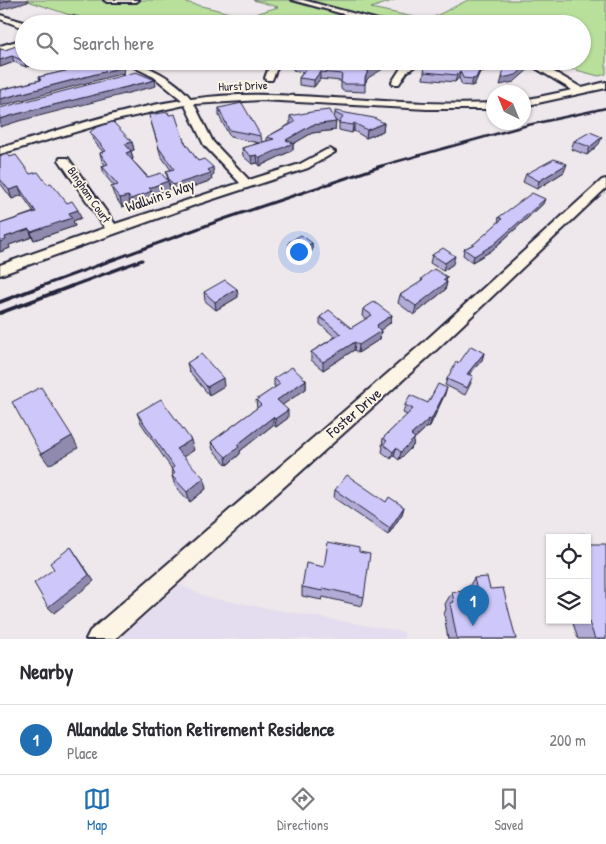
<!DOCTYPE html>
<style>
:root{--surface:#fff;--page:#f2f2f3;--text:#2b2b33;--muted:#7c7c81;--line:#e1e1e2;--accent:#1f6fb2}
body{margin:0;font-family:"Patrick Hand",sans-serif;background:var(--page);color:var(--text)}
.controls{position:absolute;right:15px;bottom:15px;display:grid;overflow:hidden;border-radius:0px;box-shadow:0 1px 4px #0004}
.controls button{width:45px;height:45px;display:grid;place-items:center;padding:0;border:0;border-bottom:1px solid var(--line);background:var(--surface);color:var(--text);font:25px sans-serif}
.compass{position:absolute;left:486px;top:85px;width:45px;height:45px;border-radius:50%;background:var(--surface);box-shadow:0 1px 4px #0004;rotate:317deg}
.you{position:absolute;left:298px;top:251px;width:18px;height:18px;margin:-12px;border:4px solid #fff;border-radius:50%;background:#1a73e8;box-shadow:0 0 0 8px #1a73e833}
.badge{display:grid;place-items:center;width:32px;height:32px;border-radius:50%;background:var(--accent);color:#fff;font-size:16px;font-weight:700}
.pin{position:absolute;translate:-50% -41px;filter:drop-shadow(0 1px 2px #0008)}
.pin::after{content:'';position:absolute;top:26px;width:18px;height:15px;background:inherit;clip-path:polygon(0 0,100% 0,50% 100%)}
.list{margin:0;padding:0;list-style:none}
h2{display:flex;justify-content:space-between;align-items:center;height:65px;margin:0;padding:0 20px;font-size:21px}
h2 small{font-size:16px;font-weight:400;color:var(--muted)}
.list li{display:grid;grid-template-columns:32px 1fr auto;gap:15px;align-items:center;box-sizing:border-box;height:70px;padding:0 20px;border-top:1px solid var(--line)}
.list b{display:block;font-size:19px;white-space:nowrap}
.list p{margin:0;font-size:16px;white-space:nowrap;color:var(--muted)}
.list em{font-size:16px;font-style:normal;color:var(--muted)}
.icon{flex:none;width:28px;height:28px;fill:none;stroke:currentColor;stroke-width:2;stroke-linecap:round;stroke-linejoin:round}
.map{position:relative;flex:none;width:606px;height:639px;overflow:hidden}
.search{position:absolute;background:var(--surface);box-shadow:0 1px 4px #0004;left:15px;right:15px;top:15px;height:55px;display:flex;align-items:center;gap:12px;box-sizing:border-box;padding:0 18px;border-radius:28px;color:var(--muted);font-size:19px}
.sheet{height:135px;background:var(--surface)}
nav{display:flex;justify-content:space-around;align-items:center;box-sizing:border-box;height:70px;border-top:1px solid var(--line);background:var(--surface);font-size:14px;color:var(--muted)}
nav a{display:grid;justify-items:center;gap:2px}
nav .on{color:var(--accent)}
.map>svg:first-child{display:block}
</style>
<div class="map">
<svg width="606" height="639" viewBox="0 0 606 639">
<rect width="100%" height="100%" fill="#eee7eb"/>
<filter id="ink" filterUnits="userSpaceOnUse"><feTurbulence type="fractalNoise" baseFrequency=".02" numOctaves="2"/><feDisplacementMap in="SourceGraphic" scale="10" xChannelSelector="R" yChannelSelector="G"/><feConvolveMatrix kernelMatrix="1 2 1 2 8 2 1 2 1" color-interpolation-filters="sRGB"/></filter>
<g filter="url(#ink)">
<path fill="#e4ddef" d="M180 585 210 598 404 632V639H118Z"/>
<path fill="#b8e09b" stroke="#6d816b" d="M25 0H177L246 17 278 7 253 0H395L371 8 428 20 468 0H606V74L599 76 541 61H582V24H398L354 13 321 24H97Z"/>
<g fill="none" stroke-linecap="round" stroke-linejoin="round">
<defs>
<path id="minor" d="M104 0H139L136 2H107Z
M292 0H303L393 24H380Z
M0 15 27 23V24H24V27H21L0 19Z
M24 39V44L0 51V46Z
M122 61C144 61 178 81 191 99 244 91 299 96 352 99 399 102 446 105 494 103V109H427L261 100 194 104 213 142 249 180 300 164 326 150 330 149 335 152 308 168 192 206 0 275V265L105 228 59 160 60 158H68L115 224 240 183 204 145 185 105 116 120 0 154V148C60 130 120 109 182 100L154 77Z
M275 61H285L277 68 272 80H266L265 78 269 67Z
M412 61H422L407 72 399 84H393L392 82 401 68Z
M442 61H458L477 65 500 61H519L477 71Z
M524 61H535L582 88 606 82V88L524 106V100L572 90Z
M606 179V188L436 350 115 639H86L90 631 424 342 602 180Z"/>
</defs>
<use href="#minor" stroke="#22223b" stroke-width="4"/>
<use href="#minor" fill="#fcf5e5" fill-rule="evenodd"/>
<path stroke="#22223b" stroke-width="2.5" d="M377 167 528 125 606 108"/>
<path stroke="#22223b" stroke-width="3" d="M39 287 224 219 382 166
M69 287 142 260"/>
<path stroke="#22223b" stroke-width="4" d="M0 302 42 286
M0 313 72 286"/>
</g>
<path fill="#b1abd6" stroke="#22223b" d="M299 20 347 24H299Z
M0 49 24 61H41L26 67 14 62 0 67Z
M56 61H118L113 64 123 67 124 73 1 92 0 90 40 80 39 77 70 70 69 67Z
M231 61H253L242 65Z
M426 62 481 67 479 74 474 85 471 86 462 85 459 78 455 82 423 79Z
M293 63 368 78 365 83V92L343 91 341 89V81L320 79 314 87 299 85V78L303 72 293 70Z
M219 108 261 136 262 142 267 141V137L290 124V116L334 119 335 113 384 123 383 131 366 138 354 131 352 133 339 130V123L335 120V130L312 133 293 144V150L260 166 258 163 252 164 243 156 242 148 259 143 230 137 219 116Z
M149 115H169L184 141 198 161 214 175 211 177 212 180 175 193 170 188 169 183 170 189 153 195 154 199 133 207 130 204 122 207 114 195 111 187 114 186 104 174 102 166 105 165 102 161 100 153 103 152 93 140 90 132 132 142 134 150 131 151 133 159 132 160 148 177 168 181 166 171 171 170 161 156Z
M574 141 599 144 587 155 571 149Z
M0 156 10 157 30 174 47 184 67 203 81 218 73 221 75 226 34 240 32 237 9 245 10 248 0 252V224L34 212 22 195 12 199 0 183Z
M564 172 537 189 523 182 526 174Z
M543 204 491 251 472 262 463 255 464 249 474 244 498 223 499 217Z
M289 242 312 243V251L300 258 289 250Z
M432 255 453 264 443 271 430 263Z
M447 277 446 281 447 282 445 290 414 315 398 303 400 295 421 282 422 278Z
M237 289 238 297 216 310 205 301 204 292Z
M363 309 392 315 390 323 380 330 381 331 380 339 358 353 354 350 323 370 311 360V352L335 337 320 324V317L351 328 366 319 362 316Z
M484 353 482 360 469 375 471 383 465 395 445 385 447 379 459 363Z
M187 363 224 386 209 395 189 371Z
M274 378 306 380V389L282 405 288 418 276 427 273 425 240 451V454L227 465 213 450 211 442 257 408 256 400 276 387 274 386Z
M447 388 444 396 429 428 427 427 414 439 413 446 399 460 394 456 391 459 382 452 383 447 382 446 383 438 407 415 403 413 405 405 428 403Z
M137 413 194 450 184 457 206 489 190 502 175 486 172 476 173 475 171 468 141 423Z
M335 490 386 502 404 507 402 514 388 535 334 498Z
M587 541 588 544 606 639H578L572 620H587Z
M550 545V555L547 548Z
M359 552 364 597 362 606 323 597 322 600 302 596V587L324 567Z
M474 578 490 589 516 639H448L444 614 446 609 445 604 452 592 467 591V590Z"/>
<path fill="#908bae" stroke="#22223b" d="M11 0H28V2L0 10V3Z
M348 18 347 24H333Z
M89 20V24H79Z
M12 56 14 62 0 67V60Z
M24 61H41L26 67Z
M105 61H118V62L106 66Z
M241 61H253L242 65Z
M385 61H396L368 78 364 85 365 78 368 71Z
M532 61 530 68 514 82 500 85 502 78Z
M123 67 124 73 0 106V99Z
M481 67 479 74 474 85 471 86 473 79Z
M460 71 459 78 455 82 457 75Z
M320 72V79L314 87V80Z
M155 80 156 86 19 121 0 127V119L17 114Z
M336 122 335 130 312 133 293 144V150L260 166V158L286 140 312 125Z
M354 123V131L352 133 353 125Z
M384 123 383 131 366 138 367 130Z
M602 137 599 144 587 155 590 147Z
M132 142 134 150 127 152 125 144Z
M131 151 133 159 128 161 126 153Z
M257 155 258 163 252 164 251 156Z
M567 164 564 172 537 189 539 181Z
M213 167 214 175 211 177 212 180 175 193 173 185Z
M168 181 170 189 153 195 154 199 133 207 131 199 149 188Z
M19 187 22 195 12 199 9 190Z
M128 196 130 204 122 207 120 198Z
M545 199 543 204 491 251 472 262 474 256Z
M78 210 81 218 73 221 75 226 34 240 31 232 69 213Z
M29 229 32 237 9 245 10 248 0 252V242L5 237Z
M312 243V251L300 258V250Z
M455 256 453 264 443 271 445 263Z
M447 277 445 284 447 282 445 290 414 315 416 306 443 280Z
M237 289 238 297 216 310 215 302Z
M392 315 390 323 378 332 381 331 380 339 358 353 359 345 377 325Z
M355 342 354 350 323 370V362Z
M484 353 482 360 464 380 467 374Z
M223 378 224 386 209 395 207 387Z
M306 380V389L278 408 277 400Z
M447 388 444 396 429 428 431 420Z
M288 410V418L276 427 275 419Z
M273 417V425L240 451V454L227 465 226 457 237 445Z
M429 419 427 427 414 439 413 446 399 460 401 452 411 435Z
M72 436 78 448 49 465 41 454Z
M191 440 194 450 180 459 176 449Z
M396 448 394 456 391 459 393 452Z
M204 478 206 489 190 502 187 492Z
M404 507 402 514 388 535 390 528Z
M71 547 94 581 54 613 48 607Z"/>
<path fill="#cec7f9" stroke="#22223b" d="M0 0H11L0 3Z
M72 15 89 20 79 24H51L47 22Z
M347 15 348 18 333 24H310L299 20Z
M383 21 393 24H378Z
M24 43V61L12 56 0 60V49L5 50Z
M68 61H107L123 67 0 99V92H2L0 90 41 80 39 77 74 69 69 66 75 64Z
M297 61H385L368 71 365 78V84H344L341 82 342 74 320 72 314 80 299 78 308 66 293 63Z
M532 61 516 75 502 78 504 67Z
M426 62 481 67 476 78 473 79 463 78 460 71 457 75 424 72Z
M136 72 155 80 17 114 0 119V108Z
M242 103 261 136 229 130 219 108Z
M330 110 336 122 312 125 286 140 293 143 260 158 257 155 251 156 242 148 274 139 267 137 295 122 290 116 311 112Z
M335 111 374 118 384 123 367 130 354 123 353 125 339 123 343 117 335 113Z
M168 112 169 115 175 114 184 141 198 161 204 159 213 167 208 170 211 173 173 185 169 180 166 171 174 169 159 148 149 115Z
M113 122 132 142 125 144 131 151 126 153 146 176 148 177 161 173 168 181 149 188 152 191 131 199 128 196 120 198 111 187 118 185 102 166 108 164 100 153 106 151 90 132 95 128Z
M590 132 602 137 590 147 574 141Z
M8 154 10 157 16 155 30 174 38 172 47 184 51 183 67 203 72 201 78 210 69 213 72 218 31 232 29 229 5 237 6 240 0 242V224L36 212 19 187 9 190 0 179V156Z
M554 159 567 164 539 181 526 174Z
M532 193 545 199 493 245 474 256 464 249 474 244 502 219 499 217Z
M301 235 312 243 300 250 289 242Z
M443 248 455 256 445 263 432 255Z
M434 269 447 277 443 280 447 282 416 306 400 295 422 281 423 279 422 278Z
M225 280 237 289 215 302 204 292Z
M374 302 392 315 377 325 378 327H377L381 331 359 345 355 342 323 362 311 352 341 334 320 317 329 310 351 328 372 315 363 309Z
M471 346 484 353 467 374 473 376 467 388 447 379 456 362 459 363Z
M201 354 223 378 207 387 187 363Z
M292 367 306 380 277 400 288 410 275 419 273 417 237 445 239 447 226 457 211 442 261 405 256 400 280 384 274 378Z
M438 384 447 388 431 420 429 419 411 435 415 438 401 452 396 448 393 452 383 444 387 441 383 438 413 409 405 405 410 395 428 403Z
M41 387 72 436 41 454 12 402Z
M161 399 191 440 176 449 204 478 187 492 172 476 175 473 171 469 174 467 137 413Z
M347 475 386 502 389 497 404 507 390 528 335 490Z
M585 534 586 538H559L558 535Z
M587 541 588 544H606V639H595L587 616Z
M328 542 359 548V552L370 554 364 597 323 588V591L302 587 306 563 324 567Z
M71 547 89 575 48 607 34 583 54 569 50 563Z
M487 577 490 589 503 588 516 639H457L450 603 454 602 452 592 477 591 474 578Z"/>
</g>
<g text-anchor="middle" stroke-width="4" stroke-linejoin="round" paint-order="stroke">
<g font-size="12" fill="#22223b" stroke="#fcf5e5">
<text transform="translate(243 86) rotate(-2)" y="4">Hurst Drive</text>
<text transform="translate(89 195) rotate(55)" y="4">Bingham Court</text>
</g>
<g font-size="15" fill="#22223b" stroke="#fcf5e5">
<text transform="translate(160 196) rotate(-19)" y="5">Wallwin's Way</text>
<text transform="translate(354 413) rotate(-41)" y="5">Foster Drive</text>
</g>
</g>
</svg>
<div class="controls">
<button><svg class="icon" aria-label="locate" viewBox="0 0 24 24"><circle cx="12" cy="12" r="6"/><path d="M12 2v4M12 18v4M2 12h4M18 12h4"/></svg></button>
<button><svg class="icon" aria-label="layers" viewBox="0 0 24 24"><path d="M12 4l9 5-9 5-9-5zM3 14l9 5 9-5"/></svg></button>
</div>
<svg class="compass" viewBox="-18 -18 36 36"><path d="M0-13l5 13h-10z" fill="#e53935"/><path d="M0 13l5-13h-10z" fill="#7c7c81"/></svg>
<div class="you"></div>
<div class="pin badge" style="left:473px;top:626px">1</div>
<div class="search"><svg class="icon" aria-label="search" viewBox="0 0 24 24"><circle cx="10" cy="10" r="6"/><path d="M15 15l6 6"/></svg>Search here</div>
</div>
<section class="sheet">
<h2>Nearby<small></small></h2>
<ul class="list">
<li><span class="badge">1</span><div><b>Allandale Station Retirement Residence</b><p>Place</p></div><em>200 m</em></li>
</ul>
</section>
<nav>
<a class="on"><svg class="icon" aria-label="map" viewBox="0 0 24 24"><path d="M3 6l6-2 6 2 6-2v14l-6 2-6-2-6 2zM9 4v14M15 6v14"/></svg>Map</a>
<a><svg class="icon" aria-label="directions" viewBox="0 0 24 24"><path d="M12 3l9 9-9 9-9-9zM9 14v-3h6M13 9l2 2-2 2"/></svg>Directions</a>
<a><svg class="icon" aria-label="saved" viewBox="0 0 24 24"><path d="M7 4h10v16l-5-4-5 4z"/></svg>Saved</a>
</nav>
